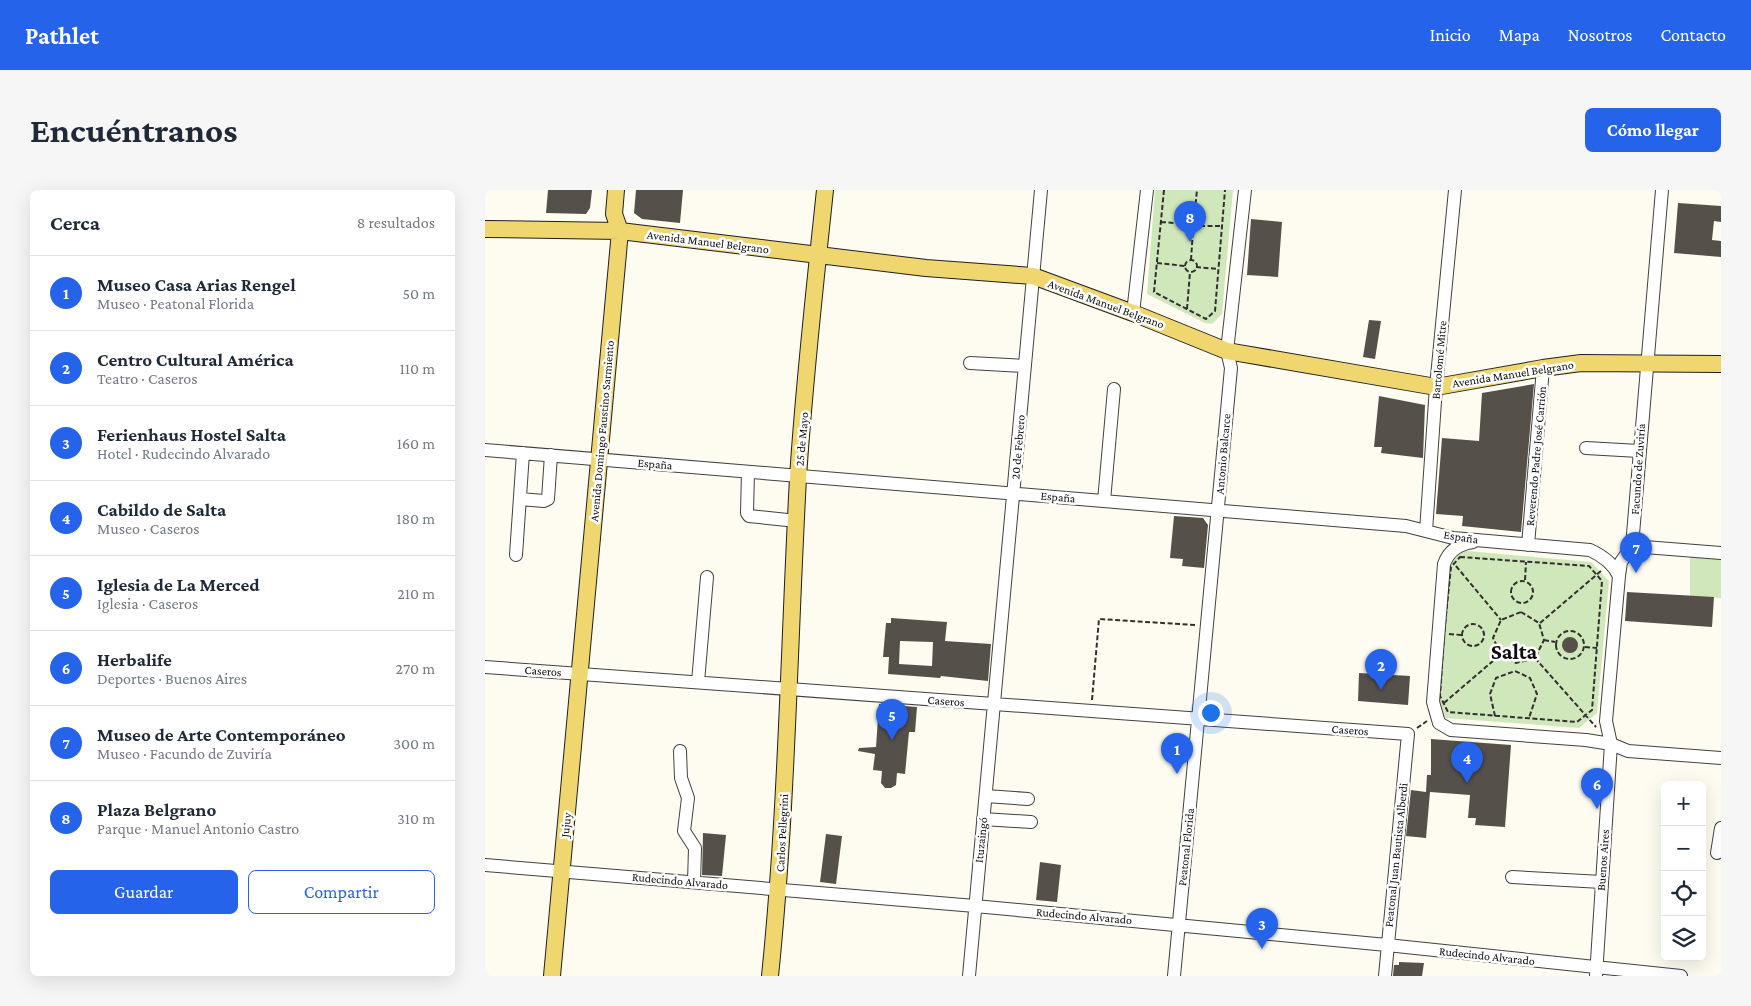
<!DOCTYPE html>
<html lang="es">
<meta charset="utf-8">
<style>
:root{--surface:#fff;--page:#f6f6f7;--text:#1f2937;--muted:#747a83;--line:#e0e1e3;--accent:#2563eb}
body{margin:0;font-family:"Crimson Pro",serif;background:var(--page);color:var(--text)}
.controls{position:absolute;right:15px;bottom:15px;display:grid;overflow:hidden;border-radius:8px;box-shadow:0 5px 20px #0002}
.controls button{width:45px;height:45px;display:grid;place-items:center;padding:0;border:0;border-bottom:1px solid var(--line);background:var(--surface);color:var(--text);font:25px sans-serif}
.you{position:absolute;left:725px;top:522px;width:18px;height:18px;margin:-12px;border:4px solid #fff;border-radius:50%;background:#1a73e8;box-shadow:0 0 0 8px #1a73e833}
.badge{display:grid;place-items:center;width:32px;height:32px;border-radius:50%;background:var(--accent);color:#fff;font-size:16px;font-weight:700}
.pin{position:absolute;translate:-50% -41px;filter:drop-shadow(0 1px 2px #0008)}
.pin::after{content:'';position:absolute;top:26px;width:18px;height:15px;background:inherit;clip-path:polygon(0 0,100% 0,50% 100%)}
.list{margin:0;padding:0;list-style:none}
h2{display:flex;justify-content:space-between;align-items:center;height:65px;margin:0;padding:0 20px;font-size:21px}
h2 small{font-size:16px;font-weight:400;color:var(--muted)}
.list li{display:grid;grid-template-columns:32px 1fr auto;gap:15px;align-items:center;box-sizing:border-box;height:75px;padding:0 20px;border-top:1px solid var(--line)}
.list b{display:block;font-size:19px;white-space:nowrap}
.list p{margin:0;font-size:16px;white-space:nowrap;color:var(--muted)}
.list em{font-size:16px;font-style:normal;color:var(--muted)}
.actions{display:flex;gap:10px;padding:15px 20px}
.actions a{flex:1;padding:11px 0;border:1px solid var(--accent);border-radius:8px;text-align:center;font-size:18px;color:var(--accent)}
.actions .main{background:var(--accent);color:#fff}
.icon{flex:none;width:28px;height:28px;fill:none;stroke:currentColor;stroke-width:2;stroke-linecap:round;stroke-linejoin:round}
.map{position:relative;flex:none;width:1236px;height:786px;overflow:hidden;border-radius:8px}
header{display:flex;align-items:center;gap:30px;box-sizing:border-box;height:70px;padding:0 25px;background:var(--accent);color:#fff}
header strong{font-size:24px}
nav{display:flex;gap:28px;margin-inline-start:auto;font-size:18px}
.intro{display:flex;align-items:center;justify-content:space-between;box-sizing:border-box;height:120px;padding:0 30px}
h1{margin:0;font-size:35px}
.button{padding:12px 22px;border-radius:8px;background:var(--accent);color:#fff;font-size:18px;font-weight:700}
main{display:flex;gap:30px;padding:0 30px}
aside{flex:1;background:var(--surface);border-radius:8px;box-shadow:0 5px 20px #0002}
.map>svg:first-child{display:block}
</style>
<header>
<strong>Pathlet</strong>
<nav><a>Inicio</a><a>Mapa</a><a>Nosotros</a><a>Contacto</a></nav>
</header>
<div class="intro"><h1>Encuéntranos</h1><a class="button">Cómo llegar</a></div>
<main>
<aside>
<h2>Cerca<small>8 resultados</small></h2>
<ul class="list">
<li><span class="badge">1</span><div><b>Museo Casa Arias Rengel</b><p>Museo · Peatonal Florida</p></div><em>50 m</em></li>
<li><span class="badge">2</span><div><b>Centro Cultural América</b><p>Teatro · Caseros</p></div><em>110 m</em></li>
<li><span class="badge">3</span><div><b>Ferienhaus Hostel Salta</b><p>Hotel · Rudecindo Alvarado</p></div><em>160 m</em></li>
<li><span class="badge">4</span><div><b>Cabildo de Salta</b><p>Museo · Caseros</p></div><em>180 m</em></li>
<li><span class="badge">5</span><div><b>Iglesia de La Merced</b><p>Iglesia · Caseros</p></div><em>210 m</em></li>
<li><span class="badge">6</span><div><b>Herbalife</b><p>Deportes · Buenos Aires</p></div><em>270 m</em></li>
<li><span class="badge">7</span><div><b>Museo de Arte Contemporáneo</b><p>Museo · Facundo de Zuviría</p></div><em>300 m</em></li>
<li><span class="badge">8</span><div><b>Plaza Belgrano</b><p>Parque · Manuel Antonio Castro</p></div><em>310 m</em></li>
</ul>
<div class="actions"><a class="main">Guardar</a><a>Compartir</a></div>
</aside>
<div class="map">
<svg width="1236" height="786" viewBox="0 0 1236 786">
<rect width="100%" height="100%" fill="#fefcf0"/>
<path fill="#d0e7bb" d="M670 0H748L737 124 727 134 720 133 662 104Z
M971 360 1106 372 1124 391 1112 523 1094 538 961 528 952 516 964 372Z
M1205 367 1236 369V408L1205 406Z"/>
<path fill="#56504b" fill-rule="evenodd" d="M63 0H107L105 18 101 24 61 23Z
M151 0H198L195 33 157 29 149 23Z
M1193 13 1236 16V32L1229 31 1227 50 1236 51V67L1189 63Z
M766 29 797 32 793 87 762 85Z
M884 130 896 131 890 169 878 167Z
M1049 194 1036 342 977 336 978 326 951 324 957 248 994 251 997 203Z
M894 206 940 215 938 268 896 263 897 257H889Z
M689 326 718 328 723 335 719 378 697 376 698 369 685 368Z
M1142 402 1229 407 1227 437 1140 431Z
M406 428 462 432 460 451 506 454 503 491 456 486 455 488 403 484 404 467H398L401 433H406ZM415 451 448 452 447 476 414 474Z
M1077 455a8 8 0 1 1 16 0a8 8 0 1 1-16 0Z
M874 483 925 486 923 515 873 511Z
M394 514 432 517 430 542H424L420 584 412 583 411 595 406 598H400L396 593 397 581 388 580 390 564 373 561 374 558 391 557Z
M946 549 1026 555 1020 637 990 635 991 628H983L985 605 945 602 941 648 921 646 926 600 941 602 942 585H946Z
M218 643 241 645 237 686 217 685Z
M341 644 357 646 351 694 335 692Z
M555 672 576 675 572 712 551 710Z
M914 772 939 773 937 786H908L909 775H914Z"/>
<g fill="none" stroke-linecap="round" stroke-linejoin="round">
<defs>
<path id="minor" d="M648 123 662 0
M485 173 540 176
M1101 258 1154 261
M0 260 921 336 968 348 1105 360C1118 366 1128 373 1134 386
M263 282 262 323 264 326 312 331
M35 309 59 311 63 309 66 265
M619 311 629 199
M941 341 951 197 970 0
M988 352C974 354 964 360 959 374L948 512 954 533 966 540 1101 550 1126 554 1143 561 1236 568
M1043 355 1058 178
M1147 356 1236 363
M31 365 38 263
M0 477 923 544 900 786
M213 492 222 387
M195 561 196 588 203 608 199 641 210 658 209 692
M501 606 543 609
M498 629 546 632
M1232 663 1236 638
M0 675 490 716 902 755 1196 786
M1027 687 1117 692
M484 786 556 0
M689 786 746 178 742 161 760 0
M1111 786 1126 554 1121 531 1134 386 1136 372 1147 356 1177 0"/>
<path id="major" d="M0 39 135 41 441 78 548 86 648 123 742 161 951 197 1058 178 1096 173 1236 174
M67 786 135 41 129 24 131 0
M285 786C302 620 304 454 313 288 319 192 330 96 340 0"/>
</defs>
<use href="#minor" stroke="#414141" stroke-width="14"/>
<use href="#major" stroke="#1f1f1f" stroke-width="18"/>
<path stroke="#303030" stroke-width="2" stroke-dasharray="5 2.5" stroke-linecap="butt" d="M679 0 669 102 721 129 730 121 740 0
M709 29 712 0
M703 35a6 6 0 1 1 12 0a6 6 0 1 1-12 0Z
M676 32 703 34
M715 36H737
M706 70 708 40
M700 76a6 6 0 1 1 12 0a6 6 0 1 1-12 0Z
M672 73 700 76
M711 77 733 79
M702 119 705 82
M975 367 1104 376 1117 391 1107 520 1092 532 963 522 955 506 959 444 966 377Z
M971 376 1016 430
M1040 390 1041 372
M1026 402a11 11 0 1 1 22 0a11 11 0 1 1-22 0Z
M1036 422 1054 433 1059 450 1050 468 1031 473 1016 464 1008 448 1016 430Z
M1055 433 1116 381
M977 445a11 11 0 1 1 22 0a11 11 0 1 1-22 0Z
M1071 455a14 14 0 1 1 28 0a14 14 0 1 1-28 0Z
M964 444 976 445
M1059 450 1070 452
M1100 457 1112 458
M1050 468 1111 537
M607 510 614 429 710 435
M959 513 1016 464
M1010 526 1005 504 1011 488 1030 481 1045 488 1052 504 1044 528
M932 538 942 531"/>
<use href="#minor" stroke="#fff" stroke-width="12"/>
<use href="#major" stroke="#f0d66e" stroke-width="16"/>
</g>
<g text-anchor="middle" stroke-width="5" stroke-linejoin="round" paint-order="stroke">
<g font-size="12" fill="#0e0e0e" stroke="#fff">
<text transform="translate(223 52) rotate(7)" y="4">Avenida Manuel Belgrano</text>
<text transform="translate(621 114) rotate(20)" y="4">Avenida Manuel Belgrano</text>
<text transform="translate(954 170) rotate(-85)" y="4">Bartolomé Mitre</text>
<text transform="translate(1028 184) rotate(-9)" y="4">Avenida Manuel Belgrano</text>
<text transform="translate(117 241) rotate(-85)" y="4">Avenida Domingo Faustino Sarmiento</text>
<text transform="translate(317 249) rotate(-85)" y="4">25 de Mayo</text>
<text transform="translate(533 257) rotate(-85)" y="4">20 de Febrero</text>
<text transform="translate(738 264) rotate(-85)" y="4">Antonio Balcarce</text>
<text transform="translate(1051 266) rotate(-85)" y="4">Reverendo Padre José Carrión</text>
<text transform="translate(170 274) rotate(5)" y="4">España</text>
<text transform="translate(1153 279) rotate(-86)" y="4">Facundo de Zuviría</text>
<text transform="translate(573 307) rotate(5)" y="4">España</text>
<text transform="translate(976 347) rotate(9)" y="4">España</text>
<text transform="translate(58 481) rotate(4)" y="4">Caseros</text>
<text transform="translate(461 511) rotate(4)" y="4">Caseros</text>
<text transform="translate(865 540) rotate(4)" y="4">Caseros</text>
<text transform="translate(81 635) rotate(-84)" y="4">Jujuy</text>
<text transform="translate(297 643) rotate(-87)" y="4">Carlos Pellegrini</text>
<text transform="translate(496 650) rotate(-84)" y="4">Ituzaingó</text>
<text transform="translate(701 657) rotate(-84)" y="4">Peatonal Florida</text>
<text transform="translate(911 665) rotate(-84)" y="4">Peatonal Juan Bautista Alberdi</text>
<text transform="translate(1118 670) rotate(-86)" y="4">Buenos Aires</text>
<text transform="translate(195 691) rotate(5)" y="4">Rudecindo Alvarado</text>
<text transform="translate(599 726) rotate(5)" y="4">Rudecindo Alvarado</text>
<text transform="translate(1002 766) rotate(6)" y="4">Rudecindo Alvarado</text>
</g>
<g font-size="22" font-weight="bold" fill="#0e0e0e" stroke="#fff">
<text x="1029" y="469">Salta</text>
</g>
</g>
</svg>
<div class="controls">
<button>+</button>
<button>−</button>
<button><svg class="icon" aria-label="locate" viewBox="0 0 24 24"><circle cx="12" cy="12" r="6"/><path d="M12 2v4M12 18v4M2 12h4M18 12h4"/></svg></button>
<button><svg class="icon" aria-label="layers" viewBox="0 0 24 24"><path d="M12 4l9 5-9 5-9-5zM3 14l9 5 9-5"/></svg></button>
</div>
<div class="you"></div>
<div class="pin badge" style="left:692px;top:584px">1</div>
<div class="pin badge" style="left:896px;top:500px">2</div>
<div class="pin badge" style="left:777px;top:759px">3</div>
<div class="pin badge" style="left:982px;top:593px">4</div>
<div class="pin badge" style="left:407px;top:550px">5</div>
<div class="pin badge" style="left:1112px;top:619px">6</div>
<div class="pin badge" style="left:1151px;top:383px">7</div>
<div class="pin badge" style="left:705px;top:52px">8</div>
</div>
</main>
